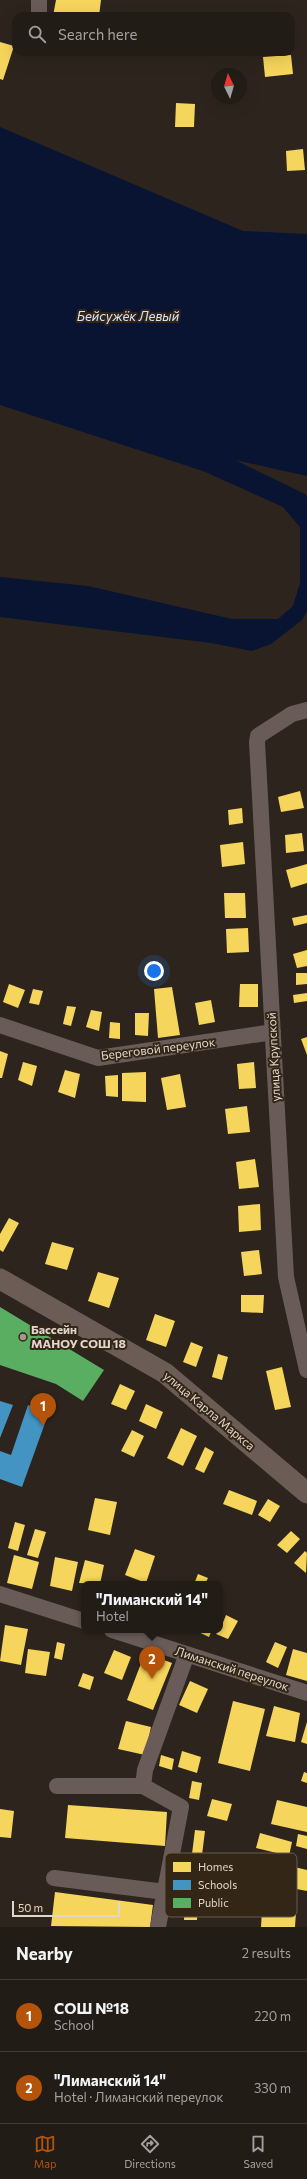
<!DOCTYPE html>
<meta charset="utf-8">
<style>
:root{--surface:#221c16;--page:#2e2923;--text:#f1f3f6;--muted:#a2a1a1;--line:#3f3a35;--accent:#b45309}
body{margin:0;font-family:Commissioner,sans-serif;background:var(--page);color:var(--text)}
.compass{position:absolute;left:211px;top:68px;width:36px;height:36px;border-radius:50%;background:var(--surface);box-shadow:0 4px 16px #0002;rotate:355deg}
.scale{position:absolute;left:12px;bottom:10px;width:108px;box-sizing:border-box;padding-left:4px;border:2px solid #e0d6cc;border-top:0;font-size:11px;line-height:14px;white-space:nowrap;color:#e0d6cc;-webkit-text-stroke:3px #342616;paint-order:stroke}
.you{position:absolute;left:154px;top:971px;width:14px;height:14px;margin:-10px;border:3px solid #fff;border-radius:50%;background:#1a73e8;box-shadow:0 0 0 6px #1a73e833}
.badge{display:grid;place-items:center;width:26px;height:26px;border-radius:50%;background:var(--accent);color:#fff;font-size:13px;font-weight:700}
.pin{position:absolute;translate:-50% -33px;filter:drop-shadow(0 1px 2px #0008)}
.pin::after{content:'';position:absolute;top:21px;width:14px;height:12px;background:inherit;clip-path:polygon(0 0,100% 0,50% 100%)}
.popup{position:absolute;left:81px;top:1581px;width:142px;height:52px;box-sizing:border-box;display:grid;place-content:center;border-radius:8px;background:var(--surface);filter:drop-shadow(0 1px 3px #0005);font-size:13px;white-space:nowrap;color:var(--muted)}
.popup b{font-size:15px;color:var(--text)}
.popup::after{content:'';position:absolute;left:50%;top:100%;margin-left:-8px;border:8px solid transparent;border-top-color:var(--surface)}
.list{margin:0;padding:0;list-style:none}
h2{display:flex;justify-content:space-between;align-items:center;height:52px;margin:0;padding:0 16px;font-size:17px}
h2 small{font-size:13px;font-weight:400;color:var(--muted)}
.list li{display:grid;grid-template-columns:26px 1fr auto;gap:12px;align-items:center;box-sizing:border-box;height:72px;padding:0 16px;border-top:1px solid var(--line)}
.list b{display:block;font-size:15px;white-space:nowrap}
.list p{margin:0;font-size:13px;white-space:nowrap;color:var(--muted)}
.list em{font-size:13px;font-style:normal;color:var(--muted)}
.icon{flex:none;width:22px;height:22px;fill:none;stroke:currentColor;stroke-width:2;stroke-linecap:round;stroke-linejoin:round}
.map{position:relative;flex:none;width:307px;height:1927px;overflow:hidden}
.search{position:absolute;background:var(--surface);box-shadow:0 4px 16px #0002;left:12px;right:12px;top:12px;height:44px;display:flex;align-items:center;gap:10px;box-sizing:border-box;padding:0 14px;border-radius:12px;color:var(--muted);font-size:15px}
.sheet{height:196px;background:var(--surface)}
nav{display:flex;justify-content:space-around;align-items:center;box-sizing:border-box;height:56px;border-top:1px solid var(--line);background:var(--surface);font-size:11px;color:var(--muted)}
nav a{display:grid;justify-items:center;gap:2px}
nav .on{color:var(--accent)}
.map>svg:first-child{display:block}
</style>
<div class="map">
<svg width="307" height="1927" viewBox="0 0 307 1927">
<rect width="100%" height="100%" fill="#2d251d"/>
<path fill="#081431" d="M0 127 243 231 307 234V476L235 460 305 494 307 497V611L302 620 271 644 252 651 211 643 0 617V577L88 586 232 619H278L293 606 300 583V527L283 507 203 471 0 405Z"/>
<path fill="#f6d55c" d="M56 0H101L99 16H53Z
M291 18H292L293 38H291Z
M0 42 14 46 3 80 0 79Z
M291 55 293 74 265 77 263 57Z
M176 103 195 104 194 127H175Z
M303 149 305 170 287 171 286 151Z
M300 791 304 808 281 812 278 797Z
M242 808 243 823 229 825 228 810Z
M302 833 304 851 286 853 285 835Z
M243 842 245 864 222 867 220 845Z
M307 864V883L291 888 286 870Z
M224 893H245L246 918H225Z
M307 915V923L294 926 292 918Z
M248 928 249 952 227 953 226 929Z
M307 950V966L297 968 293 954Z
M296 973H307V984L296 985Z
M9 984 25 990 18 1008 3 1002Z
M240 984H258V1007H239Z
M172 987 180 1035 158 1038 154 989Z
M33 989 43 991 39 1005 29 1003Z
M307 993V1001L294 1003 293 995Z
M211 1000 215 1022 199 1025 195 1003Z
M67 1006 76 1007 71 1026 63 1024Z
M91 1010 102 1012 99 1031 86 1027Z
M135 1013H149L148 1036 135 1035Z
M110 1022 120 1023V1039L109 1038Z
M307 1037V1055L301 1039Z
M0 1051 8 1054 2 1078H0Z
M23 1062 37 1066 32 1086 18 1080Z
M254 1062 256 1088 239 1089 237 1064Z
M65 1070 80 1074 75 1098 58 1092Z
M146 1072V1102L122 1101V1073Z
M180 1074 186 1107 167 1110 161 1078Z
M118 1075V1097L106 1096 105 1076Z
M247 1106 250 1132 228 1134 225 1109Z
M255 1159 259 1187 239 1189 236 1162Z
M260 1204 261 1230 239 1232 238 1206Z
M9 1218 19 1223 3 1252 0 1250V1234Z
M52 1242 74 1248 67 1270 45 1264Z
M259 1250 262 1274 244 1276 241 1252Z
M98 1272 119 1278 109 1308 88 1301Z
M241 1295H264L263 1313 241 1312Z
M155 1314 175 1321 166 1347 146 1340Z
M191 1342 203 1347 196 1367 183 1362Z
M218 1354 228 1357 222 1380 212 1377Z
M282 1367 291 1407 275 1410 266 1371Z
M120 1384 135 1391 126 1410 111 1404Z
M146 1404 163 1412 156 1429 139 1421Z
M181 1428 197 1436 183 1466 167 1458Z
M132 1430 144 1436 134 1457 121 1451Z
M205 1447 214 1452 204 1473 195 1469Z
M229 1490 257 1501 252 1515 223 1504Z
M95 1498 117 1502 110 1535 88 1530Z
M268 1499 280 1506 270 1522 258 1515Z
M15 1522 25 1525 18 1551 8 1548Z
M35 1529 46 1532 38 1558 27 1555Z
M291 1531 300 1539 287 1553 277 1545Z
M135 1549 155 1556 146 1583 125 1575Z
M305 1551 307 1553 306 1573 294 1563Z
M14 1555 39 1562 32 1589 7 1583Z
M55 1557 78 1562 72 1591 50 1586Z
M85 1560 104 1565 100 1584 79 1583Z
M198 1574 208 1578 205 1584H194Z
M226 1615 238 1621 228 1639 216 1634 220 1630Z
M5 1625 28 1629 21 1665 0 1661Z
M194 1630H212L209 1637Z
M57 1642 65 1644 62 1660 54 1658Z
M275 1642 287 1647 278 1668 266 1662Z
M28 1649 50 1652 46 1676 25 1673Z
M293 1649 307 1653V1681L286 1675Z
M114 1650 131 1657 122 1680 104 1673Z
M145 1653 172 1663 153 1710 127 1700Z
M83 1673 94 1677 90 1690 78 1686Z
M190 1681 208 1689 197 1713 179 1705Z
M233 1701 265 1709 250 1771 218 1763Z
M274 1706 300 1713 295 1742 266 1736Z
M126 1721 151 1727 145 1755 118 1749Z
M307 1722V1744L301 1742Z
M182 1751 201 1757 197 1773 178 1767Z
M161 1755 174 1759 172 1770 159 1766Z
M304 1772 307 1773V1783L301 1781Z
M192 1781 202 1783 199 1800 189 1798Z
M212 1799 232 1804 227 1821 207 1816Z
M277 1800 307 1807V1832L271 1824Z
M68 1805 167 1812 165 1846 65 1838Z
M0 1809 14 1811 11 1838 0 1837Z
M195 1830 205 1831 201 1863 191 1862Z
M260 1833 292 1842 289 1856 256 1848Z
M298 1834 307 1836V1849L296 1846Z
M290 1866 307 1870V1891L286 1887Z
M186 1887 198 1888 197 1920H184Z
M55 1892 153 1905 150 1927 51 1926Z
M262 1910 296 1912 295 1927H261Z"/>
<path fill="#4393c3" d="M0 1401 13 1405 0 1438Z
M28 1405 49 1412 22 1487 0 1479V1451L11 1455Z"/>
<path fill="#5aae61" d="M0 1307 104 1370 83 1401 56 1384 0 1365Z"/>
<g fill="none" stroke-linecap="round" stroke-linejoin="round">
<path stroke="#695c58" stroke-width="16" d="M39 0V12
M307 710 292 714 258 736 257 742 286 1277 307 1370
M0 1025 98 1058 273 1032
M0 1594 84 1621
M112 1630 307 1693
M57 1786H143L181 1807 158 1927
M143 1786 145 1770 187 1654
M54 1878 165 1892"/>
<path stroke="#6b5c55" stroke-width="21" d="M0 1279 165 1373 307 1493"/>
</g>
<circle fill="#a1988f" stroke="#342616" stroke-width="1.5" cx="23" cy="1337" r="4"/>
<g text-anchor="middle" stroke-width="4" stroke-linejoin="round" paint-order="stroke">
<g font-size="12" fill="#e0d6cc" stroke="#342616">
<text transform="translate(158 1049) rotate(-7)" y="4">Береговой переулок</text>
<text transform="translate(274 1057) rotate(-93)" y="4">улица Крупской</text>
<text transform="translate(209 1411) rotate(40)" y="4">улица Карла Маркса</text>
<text transform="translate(232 1669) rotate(18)" y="4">Лиманский переулок</text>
</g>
<g font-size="12" font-weight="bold" fill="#e0d6cc" stroke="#342616" text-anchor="start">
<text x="31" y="1334">Бассейн<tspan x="31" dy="14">МАНОУ СОШ 18</tspan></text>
</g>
<g font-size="13" font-style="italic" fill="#d5e3fe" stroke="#342616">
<text x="128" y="321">Бейсужёк Левый</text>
</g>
</g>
<rect x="165" y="1853" width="132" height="64" rx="6" fill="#342616" stroke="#685b4d" stroke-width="1"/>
<rect x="173" y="1862" width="18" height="10" fill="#f6d55c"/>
<rect x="173" y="1880" width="18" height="10" fill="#4393c3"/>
<rect x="173" y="1898" width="18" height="10" fill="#5aae61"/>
<g font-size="11" fill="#e0d6cc">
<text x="198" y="1871">Homes</text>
<text x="198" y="1889">Schools</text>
<text x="198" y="1907">Public</text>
</g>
</svg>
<svg class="compass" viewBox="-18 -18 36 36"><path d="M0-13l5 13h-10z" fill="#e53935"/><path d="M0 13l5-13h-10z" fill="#a2a1a1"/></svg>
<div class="scale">50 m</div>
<div class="you"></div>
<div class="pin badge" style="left:43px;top:1426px">1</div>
<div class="pin badge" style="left:152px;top:1679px">2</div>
<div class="popup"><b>&quot;Лиманский 14&quot;</b>Hotel</div>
<div class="search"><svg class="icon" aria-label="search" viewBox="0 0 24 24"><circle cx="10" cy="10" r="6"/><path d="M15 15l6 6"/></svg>Search here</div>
</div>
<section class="sheet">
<h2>Nearby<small>2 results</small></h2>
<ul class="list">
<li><span class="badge">1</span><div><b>СОШ №18</b><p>School</p></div><em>220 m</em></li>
<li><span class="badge">2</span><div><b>&quot;Лиманский 14&quot;</b><p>Hotel · Лиманский переулок</p></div><em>330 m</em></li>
</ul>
</section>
<nav>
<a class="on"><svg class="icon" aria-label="map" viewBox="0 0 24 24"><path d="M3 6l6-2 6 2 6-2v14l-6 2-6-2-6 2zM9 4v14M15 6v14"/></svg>Map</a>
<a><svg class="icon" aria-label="directions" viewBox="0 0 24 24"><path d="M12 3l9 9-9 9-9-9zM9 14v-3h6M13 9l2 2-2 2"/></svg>Directions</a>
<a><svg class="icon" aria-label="saved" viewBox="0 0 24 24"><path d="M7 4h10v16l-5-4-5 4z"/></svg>Saved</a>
</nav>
